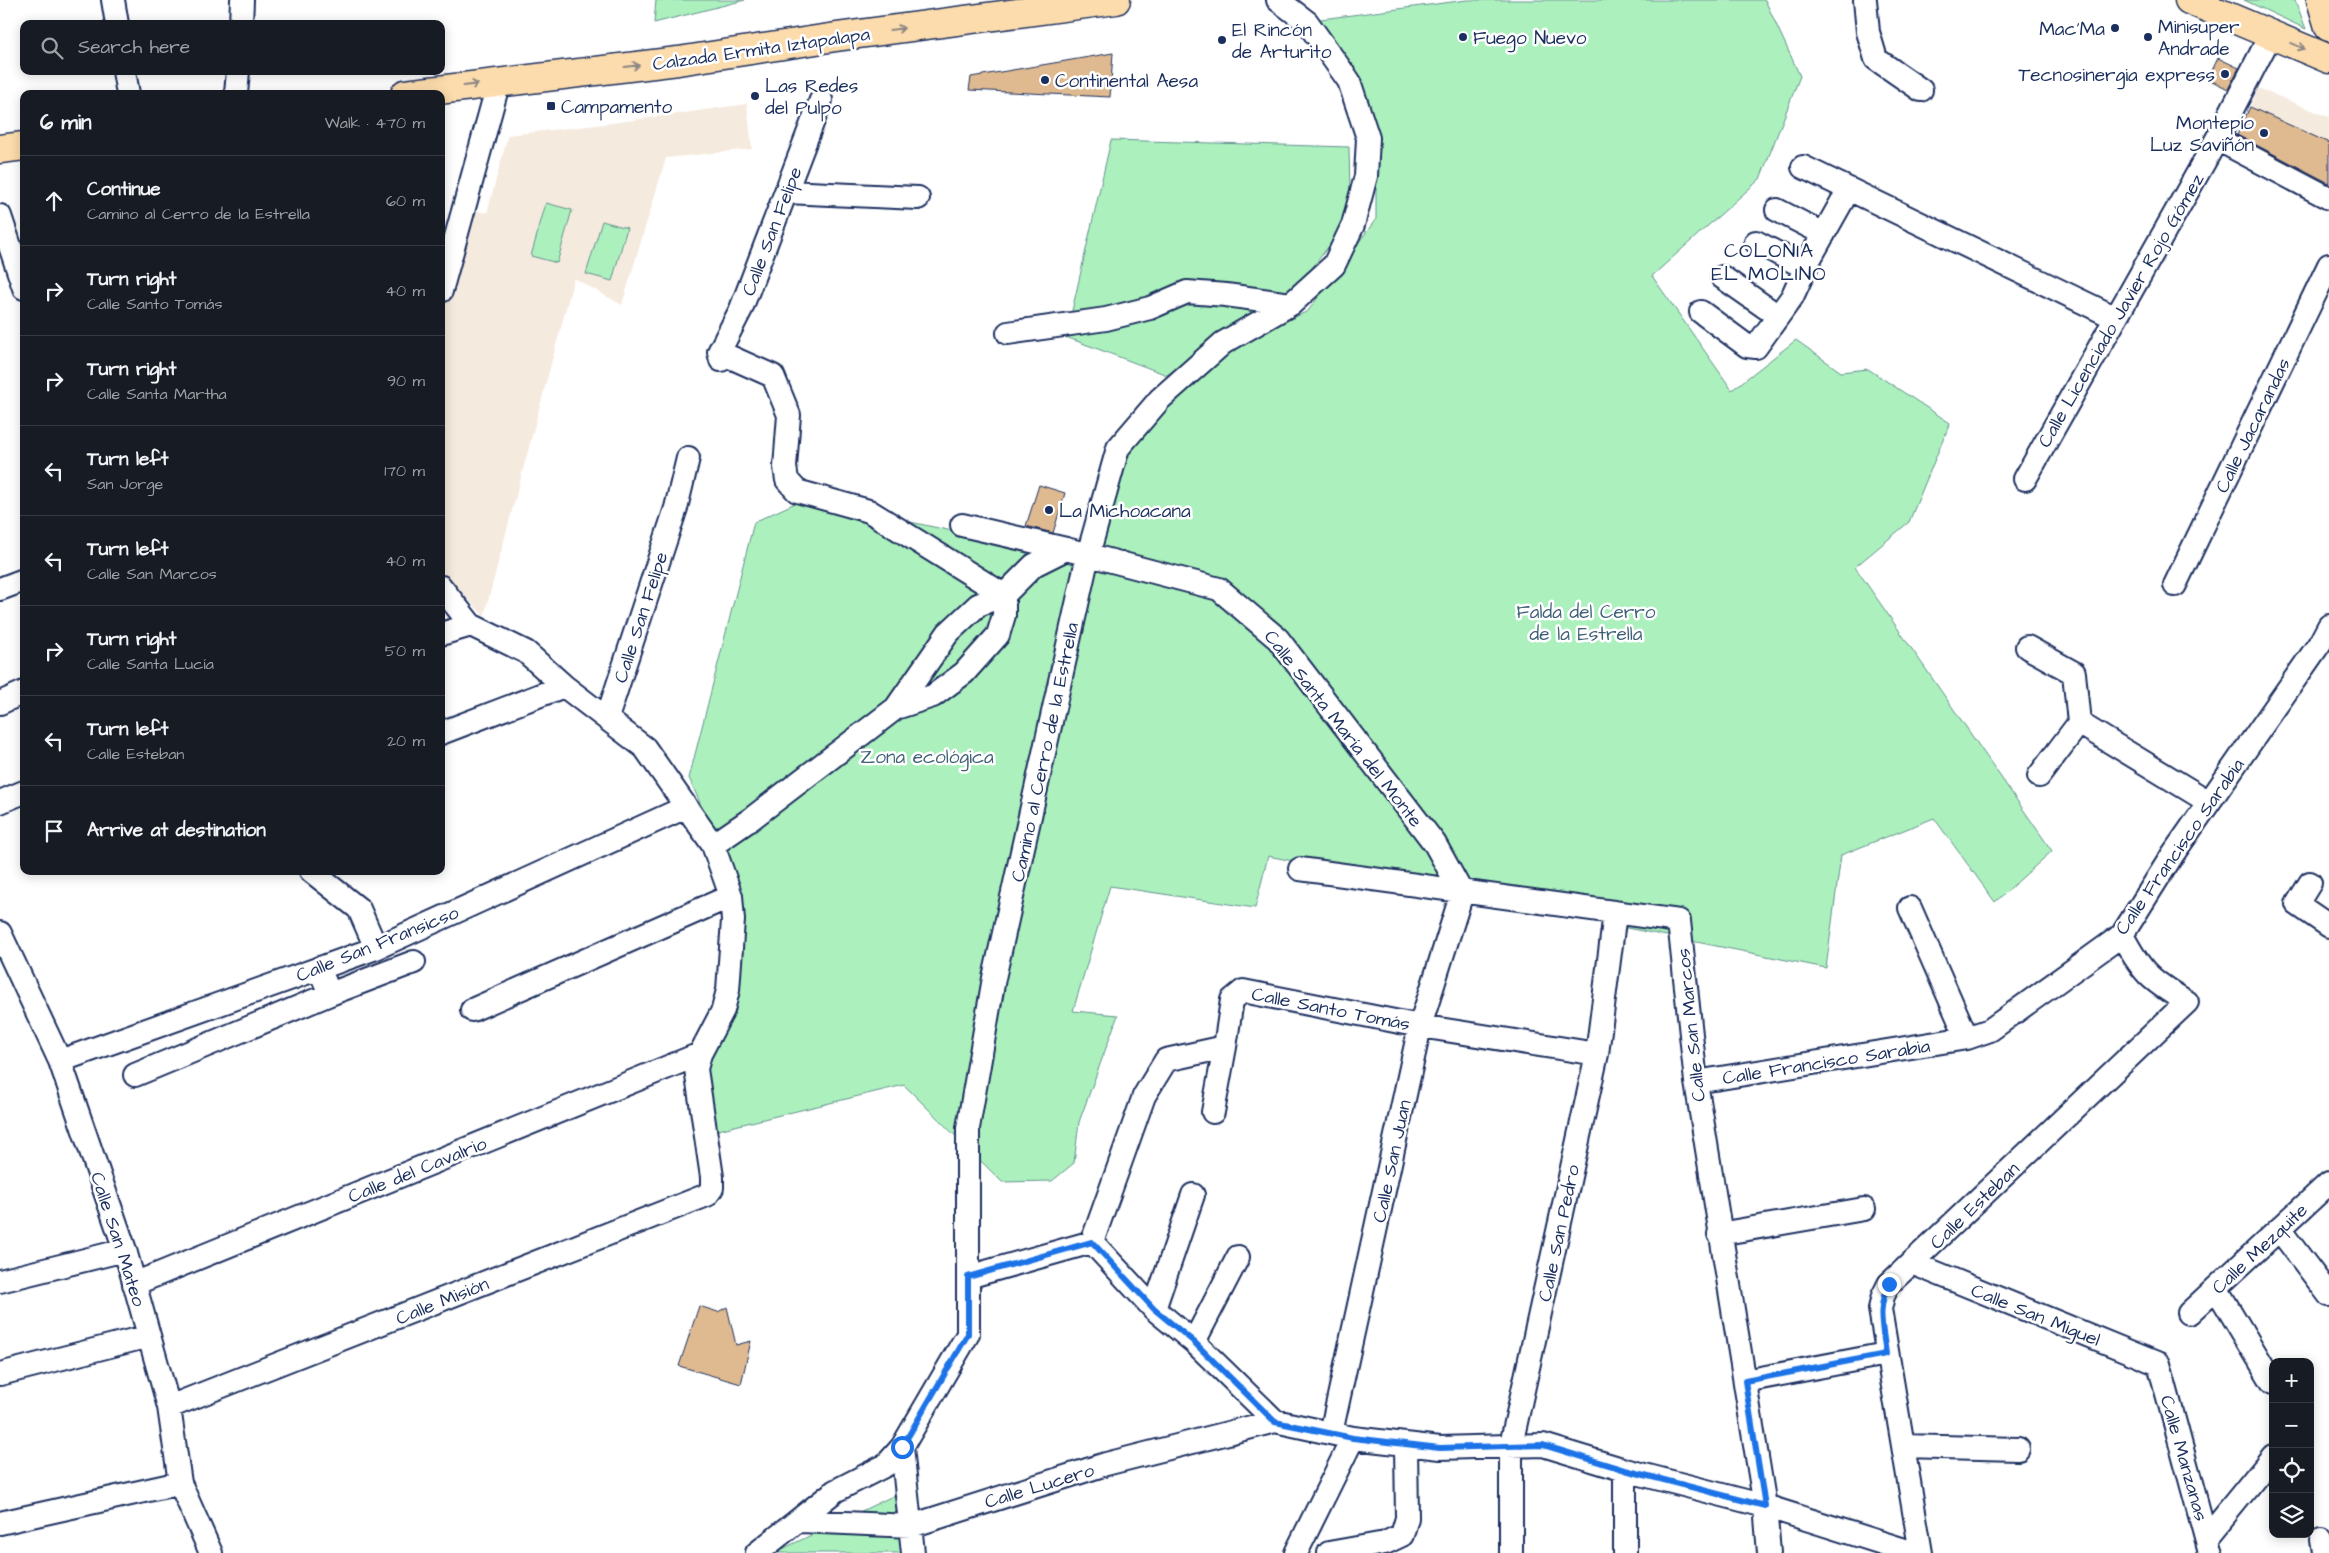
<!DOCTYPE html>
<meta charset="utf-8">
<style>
:root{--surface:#171b24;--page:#20242c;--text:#f1f3f6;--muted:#9ea1a6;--line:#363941}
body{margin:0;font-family:"Architects Daughter",sans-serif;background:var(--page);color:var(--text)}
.controls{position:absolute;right:15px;bottom:15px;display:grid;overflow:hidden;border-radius:10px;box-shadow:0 2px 12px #0003}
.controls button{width:45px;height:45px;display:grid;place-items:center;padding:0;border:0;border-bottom:1px solid var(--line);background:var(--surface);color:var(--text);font:25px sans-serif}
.stop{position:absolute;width:15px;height:15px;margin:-11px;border:4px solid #1a73e8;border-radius:50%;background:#fff}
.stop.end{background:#1a73e8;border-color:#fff;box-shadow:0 1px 5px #0008}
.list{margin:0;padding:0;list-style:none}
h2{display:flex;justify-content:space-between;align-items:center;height:65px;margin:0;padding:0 20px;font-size:21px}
h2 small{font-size:16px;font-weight:400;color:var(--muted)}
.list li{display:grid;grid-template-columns:32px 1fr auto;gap:15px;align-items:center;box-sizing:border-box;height:90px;padding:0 20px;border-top:1px solid var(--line)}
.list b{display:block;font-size:19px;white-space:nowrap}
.list p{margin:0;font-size:16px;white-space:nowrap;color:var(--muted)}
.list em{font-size:16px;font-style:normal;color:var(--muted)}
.icon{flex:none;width:28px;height:28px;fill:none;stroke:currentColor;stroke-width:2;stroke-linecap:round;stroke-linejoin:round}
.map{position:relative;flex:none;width:2329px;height:1553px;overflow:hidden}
.search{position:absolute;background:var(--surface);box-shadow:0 2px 12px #0003;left:20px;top:20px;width:425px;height:55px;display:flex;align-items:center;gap:12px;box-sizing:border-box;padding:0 18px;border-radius:10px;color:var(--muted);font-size:19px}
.panel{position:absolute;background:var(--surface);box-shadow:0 2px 12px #0003;left:20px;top:90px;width:425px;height:785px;border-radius:10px}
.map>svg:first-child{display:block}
</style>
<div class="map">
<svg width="2329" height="1553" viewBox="0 0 2329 1553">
<rect width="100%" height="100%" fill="#fff"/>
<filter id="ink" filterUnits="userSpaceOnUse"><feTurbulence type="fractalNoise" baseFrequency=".02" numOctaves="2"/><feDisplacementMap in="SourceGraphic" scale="10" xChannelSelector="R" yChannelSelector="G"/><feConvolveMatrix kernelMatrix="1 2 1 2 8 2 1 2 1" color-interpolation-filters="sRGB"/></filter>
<g filter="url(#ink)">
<path fill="#f5eade" d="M2258 88 2329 117V186L2280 161 2293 127 2250 107Z
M747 104 752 149 666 158 622 305 574 278 484 616 441 571V321L473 210 487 213 508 135 605 124Z"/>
<path fill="#acf1bd" stroke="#64908e" d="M656 0H745L654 23Z
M1467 0H1765L1800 76 1760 179 1652 276 1732 390 1796 340 1841 372 1868 369 1950 423 1909 522 1855 567 2052 851 1995 902 1934 818 1841 855 1826 968 1268 856 1255 908 1110 886 1073 1011 1118 1015 1079 1122 1074 1163 1052 1181 1002 1182 904 1085 710 1132 703 1072 743 899 689 778 754 522 804 499 1091 561 1116 459 1221 352 1308 311 1376 219V135L1306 21Z
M2244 0H2295L2306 29Z
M1111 140 1349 147 1350 191 1338 234 1299 285 1242 322 1167 375 1066 337Z
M546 203 572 210 557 263 531 256Z
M602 221 627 228 612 281 586 274Z
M899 1493 905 1553H774Z"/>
<path fill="#dfba90" stroke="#1b2f5e" d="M1113 53 1110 97 969 90 971 77Z
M2218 58 2239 68 2228 89 2208 79Z
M2250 107 2329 143V183L2237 135Z
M1039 485 1065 493 1053 533 1026 526Z
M699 1306 718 1312 727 1307 736 1345 751 1341 741 1384 679 1366Z"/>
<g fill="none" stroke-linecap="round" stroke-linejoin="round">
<defs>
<path id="minor" d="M113 0 117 24
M1865 0 1868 32 1876 59 1921 90
M241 24 242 0
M124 71 128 94
M236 94 238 71
M2217 139 2329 198
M1803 167 2116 318
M786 192 918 198
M1777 210 1824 234
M0 216 24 288
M1756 242 1806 268
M1722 277 1778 316
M441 291 499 81
M1701 312 1747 346 1756 347 1792 297 1809 260 1849 189
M1008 333 1106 319 1150 308 1187 292 1226 295 1291 304
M719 352 773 376 789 415 785 467 787 480 797 491 869 511 1004 595
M721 360 719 352 741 309 821 100
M2025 479 2217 139 2271 34
M962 525 1066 549 1219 589 1278 639 1435 844 1462 893 1420 1026 1331 1433
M2175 585 2329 265
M0 589 24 580
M441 634 471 625
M2027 647 2074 673 2079 723 2209 802
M0 703 24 692
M896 708 948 633 978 605 1004 595
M607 718 676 508 688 458
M441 733 564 686
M2039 776 2079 723
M0 802 24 792
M713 845 751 819 896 708 933 696 964 673 998 635 1004 615V595L1034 565 1066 549
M1300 869 1679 921 1696 1082 1765 1506 1769 1553
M311 871 359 909 376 948
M2310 883 2297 904 2329 926
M1910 908 1967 1038
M0 933 60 1061 125 1250 169 1407 180 1483 211 1553
M330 994 414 962
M472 1010 731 896
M60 1061 376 948 686 807
M135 1075 330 994 319 968
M1696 1082 1967 1038 1990 1030 2122 935 2173 854 2320 643 2329 626
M1213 1112 1225 1047
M2279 1229 2329 1295
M1719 1234 1864 1209
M1092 1242 1154 1309 1194 1342 1275 1421
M1912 1263 2159 1364 2210 1553
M968 1277 1092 1242 1144 1096 1166 1060 1225 1047 1232 1000 1243 991 1420 1026 1597 1054
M0 1281 125 1250
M134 1284 700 1054
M2216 1288 2273 1383
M1154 1309 1193 1195
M2189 1313 2329 1183
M1194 1342 1238 1257
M0 1374 149 1336
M1745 1381 1886 1354
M169 1407 707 1195 712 1188V1177L696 1069 700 1054 723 1010 728 990 733 920 731 896 713 845 645 748 564 686 526 652 471 625 441 587
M1903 1446 2018 1449
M902 1447 913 1553
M801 1521 911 1526 1106 1464 1275 1421 1353 1438 1440 1448 1543 1445 1625 1470 1765 1506 1914 1553
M0 1523 180 1483
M2207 1537 2273 1456
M2322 1541 2324 1553
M757 1553 835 1491 886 1465 902 1447 968 1334V1128L994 978 1088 555 1118 448 1160 399 1223 343 1291 304 1334 265 1353 225 1366 176 1368 138 1349 81 1307 22 1278 0
M1296 1553 1353 1438
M1329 1553 1385 1543 1402 1535 1407 1518 1406 1445
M1511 1553V1445L1597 1054 1615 913
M1625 1553V1470
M1921 1553 1880 1309 1883 1296 1889 1284 2187 1002C2150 980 2142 973 2122 935"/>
<path id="major" d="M2189 0 2329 59
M2321 0 2329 27
M405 94 678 61 836 37 1116 0
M0 149 24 146"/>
</defs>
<use href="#minor" stroke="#1b2f5e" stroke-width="26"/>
<use href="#major" stroke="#1b2f5e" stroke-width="31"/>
<use href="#minor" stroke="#fff" stroke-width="22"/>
<use href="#major" stroke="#fcdcac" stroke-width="28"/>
</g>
<defs><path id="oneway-shaft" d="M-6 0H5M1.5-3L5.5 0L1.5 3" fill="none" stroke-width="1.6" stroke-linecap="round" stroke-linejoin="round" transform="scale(1.25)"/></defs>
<g stroke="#8c8685">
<use href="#oneway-shaft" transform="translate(897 29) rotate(-7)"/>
<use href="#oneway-shaft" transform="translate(2298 46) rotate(24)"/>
<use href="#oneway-shaft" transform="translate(632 66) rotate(-7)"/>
<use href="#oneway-shaft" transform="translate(471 85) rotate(-7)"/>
</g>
</g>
<g fill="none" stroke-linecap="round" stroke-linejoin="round" filter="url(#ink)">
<path stroke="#1a73e8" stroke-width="6" d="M902 1447 968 1334V1277L1092 1242 1154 1309 1194 1342 1275 1422 1353 1438 1440 1448 1543 1445 1625 1470 1765 1506 1745 1381 1886 1354C1883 1328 1876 1309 1889 1284"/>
</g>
<g fill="#1b2f5e" stroke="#fff" stroke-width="2">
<circle cx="2115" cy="28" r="5"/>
<circle cx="1463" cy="37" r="5"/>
<circle cx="2148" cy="37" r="5"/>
<circle cx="1222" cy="40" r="5"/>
<circle cx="2225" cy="74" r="5"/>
<circle cx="1045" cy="80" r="5"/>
<circle cx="755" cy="96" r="5"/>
<rect x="546" y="101" width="10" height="10" rx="2.5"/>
<circle cx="2264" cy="133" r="5"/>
<circle cx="1049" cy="510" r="5"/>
</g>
<g text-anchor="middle" stroke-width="5" stroke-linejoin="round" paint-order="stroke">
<g font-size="19" fill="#1b2f5e" stroke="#fff" text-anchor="start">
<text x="2158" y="33">Minisuper<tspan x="2158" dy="22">Andrade</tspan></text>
<text x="2105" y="35" text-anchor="end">Mac'Ma</text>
<text x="1232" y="36">El Rincón<tspan x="1232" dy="22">de Arturito</tspan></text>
<text x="1473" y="44">Fuego Nuevo</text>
<text x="2215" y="81" text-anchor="end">Tecnosinergia express</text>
<text x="1055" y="87">Continental Aesa</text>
<text x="765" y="92">Las Redes<tspan x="765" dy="22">del Pulpo</tspan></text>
<text x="561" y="113">Campamento</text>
<text x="2254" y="129" text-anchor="end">Montepío<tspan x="2254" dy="22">Luz Saviñón</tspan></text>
<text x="1059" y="517">La Michoacana</text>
</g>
<g font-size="19" fill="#1b2f5e" stroke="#fff">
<text transform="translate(761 48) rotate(-8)" y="7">Calzada Ermita Iztapalapa</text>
<text transform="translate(771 231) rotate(-69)" y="7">Calle San Felipe</text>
<text transform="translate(2120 310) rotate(-60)" y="7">Calle Licenciado Javier Rojo Gómez</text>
<text transform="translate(2252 425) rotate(-64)" y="7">Calle Jacarandas</text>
<text transform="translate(640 617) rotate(-72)" y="7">Calle San Felipe</text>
<text transform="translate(1344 728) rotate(52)" y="7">Calle Santa María del Monte</text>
<text transform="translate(1044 752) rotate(-78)" y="7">Camino al Cerro de la Estrella</text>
<text transform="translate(2179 846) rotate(-55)" y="7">Calle Francisco Sarabia</text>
<text transform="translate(377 943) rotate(-22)" y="7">Calle San Fransicso</text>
<text transform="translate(1331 1008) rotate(11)" y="7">Calle Santo Tomás</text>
<text transform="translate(1690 1025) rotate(-96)" y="7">Calle San Marcos</text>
<text transform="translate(1826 1061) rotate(-9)" y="7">Calle Francisco Sarabia</text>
<text transform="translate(1391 1161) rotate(-78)" y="7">Calle San Juan</text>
<text transform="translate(417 1169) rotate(-22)" y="7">Calle del Cavalrio</text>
<text transform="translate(1974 1205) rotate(-44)" y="7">Calle Esteban</text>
<text transform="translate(1558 1233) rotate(-78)" y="7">Calle San Pedro</text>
<text transform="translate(119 1239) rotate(72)" y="7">Calle San Mateo</text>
<text transform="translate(2259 1248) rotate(-43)" y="7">Calle Mezquite</text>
<text transform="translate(442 1300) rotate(-22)" y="7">Calle Misión</text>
<text transform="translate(2036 1314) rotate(22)" y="7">Calle San Miguel</text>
<text transform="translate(2185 1458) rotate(74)" y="7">Calle Manzanas</text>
<text transform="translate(1039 1485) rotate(-17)" y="7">Calle Lucero</text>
</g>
<g font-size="19" fill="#3f6076" stroke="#fff">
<text x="1586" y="618">Falda del Cerro<tspan x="1586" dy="22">de la Estrella</tspan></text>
<text x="927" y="763">Zona ecológica</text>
</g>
<g font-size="20" letter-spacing="1" fill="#1b2f5e" stroke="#fff">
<text x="1769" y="257">COLONIA<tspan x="1769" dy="23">EL MOLINO</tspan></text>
</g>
</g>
</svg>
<div class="controls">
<button>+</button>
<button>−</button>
<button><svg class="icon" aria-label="locate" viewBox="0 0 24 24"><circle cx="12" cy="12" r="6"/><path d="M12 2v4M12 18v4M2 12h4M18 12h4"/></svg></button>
<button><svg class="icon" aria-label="layers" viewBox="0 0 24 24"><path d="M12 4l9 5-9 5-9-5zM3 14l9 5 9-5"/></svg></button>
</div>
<div class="stop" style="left:902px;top:1447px"></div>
<div class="stop end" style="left:1889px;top:1284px"></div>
<div class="search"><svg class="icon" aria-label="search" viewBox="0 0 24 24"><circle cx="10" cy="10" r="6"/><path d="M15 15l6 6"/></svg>Search here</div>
<section class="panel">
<h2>6 min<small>Walk · 470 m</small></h2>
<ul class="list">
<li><svg class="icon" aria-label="ahead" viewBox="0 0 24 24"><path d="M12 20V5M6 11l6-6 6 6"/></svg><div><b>Continue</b><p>Camino al Cerro de la Estrella</p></div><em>60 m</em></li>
<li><svg class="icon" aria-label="right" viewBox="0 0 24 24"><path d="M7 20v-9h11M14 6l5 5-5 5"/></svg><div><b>Turn right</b><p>Calle Santo Tomás</p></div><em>40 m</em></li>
<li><svg class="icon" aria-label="right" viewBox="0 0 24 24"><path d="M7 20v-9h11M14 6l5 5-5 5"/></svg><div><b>Turn right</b><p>Calle Santa Martha</p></div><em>90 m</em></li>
<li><svg class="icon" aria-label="left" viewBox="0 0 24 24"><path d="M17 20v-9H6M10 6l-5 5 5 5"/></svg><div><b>Turn left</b><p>San Jorge</p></div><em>170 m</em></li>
<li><svg class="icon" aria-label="left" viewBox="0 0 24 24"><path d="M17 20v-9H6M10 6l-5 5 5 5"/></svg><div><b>Turn left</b><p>Calle San Marcos</p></div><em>40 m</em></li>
<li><svg class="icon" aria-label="right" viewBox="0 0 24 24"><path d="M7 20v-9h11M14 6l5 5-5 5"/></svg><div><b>Turn right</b><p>Calle Santa Lucía</p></div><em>50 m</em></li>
<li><svg class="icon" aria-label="left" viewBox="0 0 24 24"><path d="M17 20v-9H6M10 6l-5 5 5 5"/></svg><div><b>Turn left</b><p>Calle Esteban</p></div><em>20 m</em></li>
<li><svg class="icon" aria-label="arrive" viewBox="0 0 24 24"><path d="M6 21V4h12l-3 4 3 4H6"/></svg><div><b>Arrive at destination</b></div></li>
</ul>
</section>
</div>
